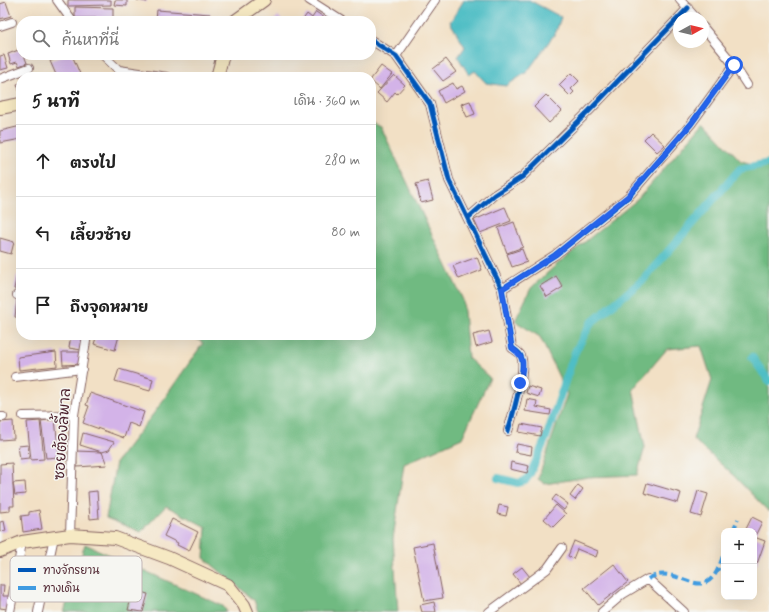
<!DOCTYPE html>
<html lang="th">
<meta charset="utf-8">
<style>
:root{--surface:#fff;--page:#f2f2f2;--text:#222;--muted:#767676;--line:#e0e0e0}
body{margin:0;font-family:Mynerve,"Playpen Sans Thai",sans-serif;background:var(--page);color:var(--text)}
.controls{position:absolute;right:12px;bottom:12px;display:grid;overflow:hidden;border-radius:8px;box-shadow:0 4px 16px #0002}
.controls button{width:36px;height:36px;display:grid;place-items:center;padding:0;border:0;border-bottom:1px solid var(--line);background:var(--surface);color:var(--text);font:20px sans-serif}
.compass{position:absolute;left:673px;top:12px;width:36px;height:36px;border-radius:50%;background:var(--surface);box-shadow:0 4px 16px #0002;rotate:82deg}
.stop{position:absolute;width:12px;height:12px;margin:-9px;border:3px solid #2563eb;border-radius:50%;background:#fff}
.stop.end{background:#2563eb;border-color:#fff;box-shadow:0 1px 4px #0008}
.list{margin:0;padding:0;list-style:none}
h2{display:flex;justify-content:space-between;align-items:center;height:52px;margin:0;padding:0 16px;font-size:17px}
h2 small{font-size:13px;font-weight:400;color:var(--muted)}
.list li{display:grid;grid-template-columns:26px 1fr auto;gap:12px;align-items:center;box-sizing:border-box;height:72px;padding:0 16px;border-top:1px solid var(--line)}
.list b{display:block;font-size:15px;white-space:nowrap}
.list em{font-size:13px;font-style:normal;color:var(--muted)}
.icon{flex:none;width:22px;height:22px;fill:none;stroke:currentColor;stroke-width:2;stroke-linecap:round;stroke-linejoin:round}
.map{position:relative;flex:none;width:769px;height:612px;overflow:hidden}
.search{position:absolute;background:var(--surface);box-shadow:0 4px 16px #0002;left:16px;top:16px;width:360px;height:44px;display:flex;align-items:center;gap:10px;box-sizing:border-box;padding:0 14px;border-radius:16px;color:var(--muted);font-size:15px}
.panel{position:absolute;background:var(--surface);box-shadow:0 4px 16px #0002;left:16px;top:72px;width:360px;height:268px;border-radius:16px}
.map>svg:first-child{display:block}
</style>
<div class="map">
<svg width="769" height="612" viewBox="0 0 769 612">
<rect width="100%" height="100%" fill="#f6f6f2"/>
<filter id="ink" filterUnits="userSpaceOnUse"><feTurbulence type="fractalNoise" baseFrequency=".025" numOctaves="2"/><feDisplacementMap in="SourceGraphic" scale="8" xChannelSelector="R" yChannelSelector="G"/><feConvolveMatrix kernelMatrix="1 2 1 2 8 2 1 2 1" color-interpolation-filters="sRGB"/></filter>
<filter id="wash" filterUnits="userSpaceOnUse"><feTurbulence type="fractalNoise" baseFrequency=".012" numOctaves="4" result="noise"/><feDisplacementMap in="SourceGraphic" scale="16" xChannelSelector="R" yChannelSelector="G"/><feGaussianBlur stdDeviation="0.9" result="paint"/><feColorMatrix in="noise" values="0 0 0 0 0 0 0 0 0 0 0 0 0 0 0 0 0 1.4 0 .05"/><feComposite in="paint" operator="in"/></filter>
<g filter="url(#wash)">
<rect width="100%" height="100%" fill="#f2e0c5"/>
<path fill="#6fba81" stroke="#5c6c56" d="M371 122 381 127 463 300 468 358 490 378 462 438 404 464 393 539 398 612H258L254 600 204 558 206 527 166 506 141 532 106 518 116 462 157 409 203 343 191 335H371Z
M704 122 741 161 769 168V512L734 476 693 439 712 380 701 346 667 349 633 389 645 447 637 475 588 477 545 484 538 479 567 394 540 337 515 321 531 288 555 266 638 199Z
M85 544 223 606 227 612H64Z"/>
<path fill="#4fbec5" stroke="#4c6e78" d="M464 0H529L561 17 556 32 527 72 506 86 486 83 475 71 469 75 458 57 465 47 450 22Z"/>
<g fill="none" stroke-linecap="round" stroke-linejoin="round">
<path stroke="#4fbec5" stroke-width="8" d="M752 357 769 381
M498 478 518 483 525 481 530 474 546 438 575 352 591 323 644 279 740 169 769 163"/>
</g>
<g id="blocks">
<path fill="#d3b3e8" d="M68 0H111V5L68 6Z
M115 0H127V6L114 5Z
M137 0H147V2Z
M6 2 11 16 0 19V4Z
M75 7 113 8V18H75Z
M157 10 210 14V21L156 20Z
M316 12 325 18 323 21H302L307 14 312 18Z
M278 16 283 21H274Z
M21 49V55H24L27 63 19 66 17 62 11 64 8 54Z
M4 55 8 68 0 70V56Z
M66 55H72L80 74 74 77H57L50 61Z
M446 59 456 72 443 81 433 69Z
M381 66 392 74 380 89 371 81V79Z
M571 73 579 81 571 89 574 92 570 96 559 85Z
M394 75 405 85 397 94 395 92 387 102 377 93Z
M21 83V96L17 84Z
M453 83 456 89 462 86 465 91 444 103 438 91Z
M546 95 562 111 549 123 534 107Z
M470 101 475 114 467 117 461 104Z
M21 126V139L0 143V131Z
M651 132 665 145 657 152 644 139Z
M428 181 433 200 421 203 416 184Z
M505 207 511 221 480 233 474 220Z
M514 222 523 247 507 253 498 228Z
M0 238 14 242 11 254 0 251Z
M522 249 527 262 512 267 507 254Z
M477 257 482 270 459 279 453 266Z
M17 275 21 276V290L14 289Z
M556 276 563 287 547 297 540 286Z
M17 300H21V318L15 317Z
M489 331 492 342 476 347 473 335Z
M71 335H84L81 350 69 348Z
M97 335H114L119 336 115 350 94 344Z
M56 352 57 366 19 370 18 357Z
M62 352H82V364L63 365Z
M119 369 153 379 150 391 115 381Z
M528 386 541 390 539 397 526 393Z
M90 393 144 412 139 427 129 423 124 438 83 423 89 406 86 405Z
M527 399 537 401 536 407 551 410 550 415 525 411Z
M55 419 59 457 46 458 41 421Z
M13 421 14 439 0 440V422Z
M40 421 44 459 31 460 27 422Z
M521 424 542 428 540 436 519 432Z
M83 433 114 442 109 450 102 452 80 445Z
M517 444 532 447 531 455 515 452Z
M28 445 29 458 20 459 18 446Z
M76 451 102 452 107 465 77 467Z
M511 462 529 466 527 473 510 469Z
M12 463 14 506H10V511L0 512V464Z
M25 482 26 494 15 495 13 483Z
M647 483 681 493 678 503 644 493Z
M578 485 583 489 575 500 570 496Z
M97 491 99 518 90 519 88 492Z
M698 491 708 494 701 517 691 514Z
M556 495 568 504 564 510 552 500Z
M499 505 508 507 506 516 497 514Z
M556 505 566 514 553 527 544 519Z
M39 510 42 529 23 532 21 516 29 515V512Z
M752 517 762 522 755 536 754 531H745Z
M172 519 198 532 189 551 177 545 178 543 164 536Z
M4 521 6 531 0 532V522Z
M754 537 765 541 757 564 754 563Z
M574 541 598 551 596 557 577 549 573 559 568 556Z
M433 543 443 598 424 601 413 547Z
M614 564 628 582 598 605 584 588Z
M522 567 530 577 521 584 513 574Z
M0 585H4L3 596H9L7 609 0 608Z
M133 590 148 594 143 612 128 610Z
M434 602 436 612H422L420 605Z"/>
</g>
</g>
<g filter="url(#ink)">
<use href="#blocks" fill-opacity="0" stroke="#856361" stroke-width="1"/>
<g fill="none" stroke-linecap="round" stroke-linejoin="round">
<defs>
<path id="street" d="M57 0 72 21
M309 0 342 21
M680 0 696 18
M0 26 12 22
M703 27 734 65 747 85
M371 40 396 56 430 104 449 180 502 289 512 348C515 350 520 353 521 356 527 369 512 417 508 431
M103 55 126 77
M396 56 435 0
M119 70 167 77
M0 79 29 68
M468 218 494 195 522 177 589 111 688 8
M502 289 555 255 628 197 691 124 734 65
M17 295 21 296
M15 377 82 369
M23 416 74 415
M0 417H3
M70 535 74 415 87 335
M10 612 22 542
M38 612 54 537
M489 612 547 569 562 548
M602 612 623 594 648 579 684 612"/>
<path id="secondary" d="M235 21 264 0
M217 77 223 55
M0 108 21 104
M0 551 22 542 70 535 115 538 169 558 228 585 244 605 247 612"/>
</defs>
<use href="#street" stroke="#856361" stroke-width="10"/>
<use href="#secondary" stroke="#856361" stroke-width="14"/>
<use href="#street" stroke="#fff" stroke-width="8"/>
<use href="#secondary" stroke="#f6e9c3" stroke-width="12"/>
<path stroke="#409be1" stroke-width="4" stroke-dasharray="8 4" stroke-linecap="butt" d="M733 531 738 519
M648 579C673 563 696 596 712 578 718 572 721 562 724 553"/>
<defs>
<path id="cycleway" d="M371 40 396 56 430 104 449 180 502 289 512 348C515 350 520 353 521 356 527 369 512 417 508 431
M468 218 494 195 522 177 589 111 688 8
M502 289 555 255 628 197 691 124 734 65"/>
</defs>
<use href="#cycleway" stroke="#f6f6f2" stroke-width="8"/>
<use href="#cycleway" stroke="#0057b8" stroke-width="5"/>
</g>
</g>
<g fill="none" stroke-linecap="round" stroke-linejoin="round" filter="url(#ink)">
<path stroke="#2563eb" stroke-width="5" d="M520 383C523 365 527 360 512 348L502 289 555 255 628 196 691 124 734 65"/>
</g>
<g text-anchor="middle" stroke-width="3" stroke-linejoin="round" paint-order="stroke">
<g font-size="15" fill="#4a1f2b" stroke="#f6f6f2">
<text transform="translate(62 434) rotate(-86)" y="5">ซอยต้องลี้พาล</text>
</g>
</g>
<rect x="10" y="556" width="132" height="46" rx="6" fill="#f6f6f2" stroke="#c2b6b6" stroke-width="1"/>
<rect x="18" y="568" width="18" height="4" fill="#0057b8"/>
<rect x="18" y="586" width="18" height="4" fill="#409be1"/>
<g font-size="11" fill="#4a1f2b">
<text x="43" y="574">ทางจักรยาน</text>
<text x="43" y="592">ทางเดิน</text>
</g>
</svg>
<div class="controls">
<button>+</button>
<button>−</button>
</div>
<svg class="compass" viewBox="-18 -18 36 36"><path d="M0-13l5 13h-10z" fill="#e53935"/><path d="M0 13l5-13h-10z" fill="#767676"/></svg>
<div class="stop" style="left:734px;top:65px"></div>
<div class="stop end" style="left:520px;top:383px"></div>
<div class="search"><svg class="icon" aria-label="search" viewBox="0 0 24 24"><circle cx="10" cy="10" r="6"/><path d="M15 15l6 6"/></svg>ค้นหาที่นี่</div>
<section class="panel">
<h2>5 นาที<small>เดิน · 360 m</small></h2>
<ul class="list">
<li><svg class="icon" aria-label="ahead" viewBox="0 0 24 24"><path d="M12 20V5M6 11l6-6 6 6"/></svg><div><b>ตรงไป</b></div><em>280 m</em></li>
<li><svg class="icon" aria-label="left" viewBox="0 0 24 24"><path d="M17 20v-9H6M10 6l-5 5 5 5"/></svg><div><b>เลี้ยวซ้าย</b></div><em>80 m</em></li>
<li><svg class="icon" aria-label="arrive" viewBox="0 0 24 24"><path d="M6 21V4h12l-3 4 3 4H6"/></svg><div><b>ถึงจุดหมาย</b></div></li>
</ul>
</section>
</div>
